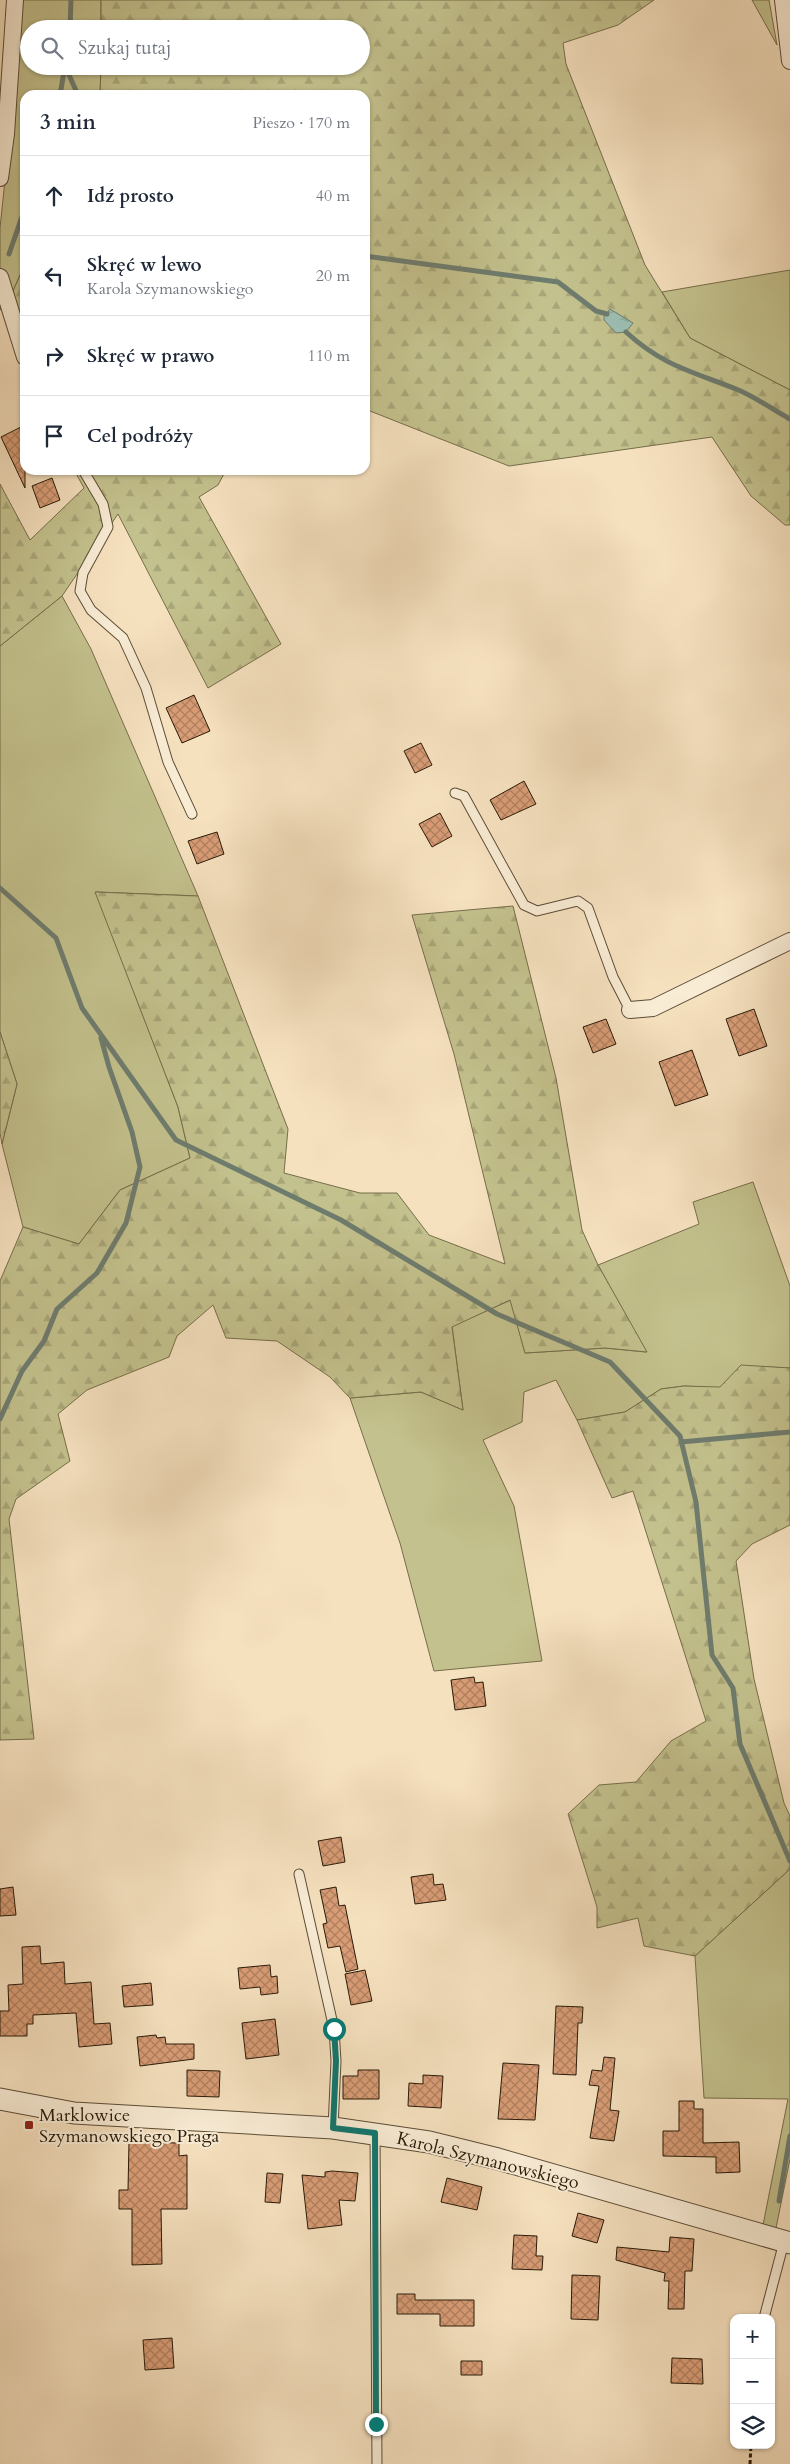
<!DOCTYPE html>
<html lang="pl">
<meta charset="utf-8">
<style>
:root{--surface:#fff;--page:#f6f6f7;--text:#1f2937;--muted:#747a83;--line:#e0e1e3}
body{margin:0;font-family:Cardo,serif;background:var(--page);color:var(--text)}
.controls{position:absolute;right:15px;bottom:15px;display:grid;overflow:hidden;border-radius:10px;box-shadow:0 1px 4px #0004}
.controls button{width:45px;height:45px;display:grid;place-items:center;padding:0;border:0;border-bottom:1px solid var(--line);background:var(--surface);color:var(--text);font:25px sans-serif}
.stop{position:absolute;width:15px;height:15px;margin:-11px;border:4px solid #0f766e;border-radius:50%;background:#fff}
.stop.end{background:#0f766e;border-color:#fff;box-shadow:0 1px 5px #0008}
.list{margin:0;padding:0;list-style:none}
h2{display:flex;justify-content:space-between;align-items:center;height:65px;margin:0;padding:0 20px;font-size:21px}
h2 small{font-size:16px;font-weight:400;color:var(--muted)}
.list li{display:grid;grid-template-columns:32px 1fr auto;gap:15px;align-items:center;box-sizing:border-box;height:80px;padding:0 20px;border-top:1px solid var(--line)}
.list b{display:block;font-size:19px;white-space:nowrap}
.list p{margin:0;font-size:16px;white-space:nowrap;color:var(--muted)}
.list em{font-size:16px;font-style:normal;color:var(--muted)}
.icon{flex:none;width:28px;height:28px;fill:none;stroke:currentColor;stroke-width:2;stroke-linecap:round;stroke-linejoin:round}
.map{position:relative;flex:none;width:790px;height:2464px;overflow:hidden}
.search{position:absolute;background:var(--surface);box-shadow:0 1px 4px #0004;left:20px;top:20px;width:350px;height:55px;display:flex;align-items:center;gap:12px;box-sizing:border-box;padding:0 18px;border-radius:28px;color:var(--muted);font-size:19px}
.panel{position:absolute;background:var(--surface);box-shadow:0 1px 4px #0004;left:20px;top:90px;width:350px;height:385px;border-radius:15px}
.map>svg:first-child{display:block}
</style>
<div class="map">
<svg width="790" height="2464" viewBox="0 0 790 2464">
<defs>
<pattern id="forest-firs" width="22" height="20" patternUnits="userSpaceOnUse" patternTransform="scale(1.25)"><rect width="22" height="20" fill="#c3c18d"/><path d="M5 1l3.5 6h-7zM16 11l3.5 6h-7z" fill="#a8a578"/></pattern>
<pattern id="water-ripples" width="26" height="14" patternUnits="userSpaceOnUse" patternTransform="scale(1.25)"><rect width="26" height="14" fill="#9dbeb2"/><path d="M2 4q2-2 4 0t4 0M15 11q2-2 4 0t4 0" fill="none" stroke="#87a398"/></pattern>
<pattern id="building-cross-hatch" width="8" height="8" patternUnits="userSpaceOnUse" patternTransform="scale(1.25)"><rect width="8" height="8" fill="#d99d76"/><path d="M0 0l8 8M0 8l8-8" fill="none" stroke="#b07f5f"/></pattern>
</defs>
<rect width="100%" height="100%" fill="#f6e1bf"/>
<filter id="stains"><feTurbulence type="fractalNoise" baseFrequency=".004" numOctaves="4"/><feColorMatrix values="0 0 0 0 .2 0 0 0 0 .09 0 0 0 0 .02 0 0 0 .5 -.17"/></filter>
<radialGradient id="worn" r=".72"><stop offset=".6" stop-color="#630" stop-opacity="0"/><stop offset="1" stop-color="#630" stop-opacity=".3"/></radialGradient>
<path fill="#c3c18d" stroke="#766e4a" d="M20 0H101V29H29V66H101L100 95H25V264L13 291 0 310V228L13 104Z
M752 0H769L777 45Z
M790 270V390L690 338 662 292Z
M62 596 91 649 198 896 96 892 178 1107 190 1158 120 1190 79 1244 23 1227 2 1144 17 1084 0 1032V646Z
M753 1182 790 1286V1368L741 1366 720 1388 684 1386 661 1389 625 1412 577 1420 556 1380 524 1392 522 1422 483 1440 514 1506 542 1661 434 1671 400 1543 350 1398 421 1392 463 1410 452 1326 511 1300 525 1353 605 1348 646 1352 598 1265 699 1224 693 1202Z
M790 1869V2159L776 2228 763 2225 788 2099 704 2098 695 1956Z"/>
<path fill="url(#forest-firs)" stroke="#766e4a" d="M101 0H654L618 25 563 43 566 64 645 265 690 338 790 390V525H785L751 496 712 437 509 466 365 409V95H100L101 66H361V29H101Z
M25 264V352L13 291Z
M74 470H226L218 485 199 497 281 644 208 688 118 514 62 596 0 646V484L30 540 84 488Z
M95 892 198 896 288 1129 284 1173 360 1193H397L429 1235 505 1264 454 1054 412 915 513 906 556 1078 582 1230 598 1265 647 1352 605 1348 525 1353 510 1300 452 1327 463 1410 421 1392 350 1398 330 1377 277 1341 226 1338 213 1305 177 1336 169 1357 87 1390 58 1414 70 1461 16 1499 9 1519 34 1739 0 1740V1281L23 1227 79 1244 120 1190 190 1158 178 1107Z
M0 1032 17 1084 2 1144 0 1133Z
M741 1365 790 1368V1525L752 1544 736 1561 754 1679 784 1803 790 1816V1869L695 1956 644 1946 638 1918 597 1928V1907L568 1814 599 1785 636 1782 671 1741 706 1721 633 1491 612 1498 577 1420 625 1412 661 1389 684 1386 720 1387Z"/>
<path fill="url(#water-ripples)" stroke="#6e7c6e" d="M610 309 633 323 626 332 616 333 604 320V317Z"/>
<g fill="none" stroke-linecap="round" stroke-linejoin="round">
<path stroke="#6e7c6e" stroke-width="5" d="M70 29 71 0
M65 66 78 95
M60 95 65 66
M9 254 25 208
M365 256 558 282 596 311 607 314
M626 332C663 366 691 371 736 389 754 396 772 409 790 419
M0 888 56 938 82 1008 176 1140 341 1220 497 1314 610 1362 680 1436 696 1502 712 1655 733 1688 740 1744 790 1861
M0 1419 22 1371 44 1341 57 1309 97 1273 126 1223 140 1167 132 1132 109 1067 101 1038
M681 1442 790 1432
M779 2201 790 2136"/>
</g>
<path fill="url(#building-cross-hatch)" stroke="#281a08" d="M25 425V488L1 437Z
M52 478 60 500 40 508 32 486Z
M194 695 210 731 182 743 166 708Z
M421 743 432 765 415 773 404 751Z
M524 781 536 804 501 820 490 800Z
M440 813 452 836 432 847 419 824Z
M217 832 224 854 197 864 188 841Z
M754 1009 767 1046 739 1056 726 1019Z
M606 1019 616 1044 593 1053 583 1027Z
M692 1050 708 1095 675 1106 659 1062Z
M474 1677 475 1683 483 1682 486 1706 455 1710 451 1680Z
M341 1837 345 1862 323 1866 318 1841Z
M433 1874 434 1885 443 1884 446 1900 415 1904 411 1877Z
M13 1887 16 1915 0 1916V1889Z
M336 1887 339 1906 345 1905 358 1969 346 1972 340 1946 328 1948 323 1924 327 1923 320 1890Z
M40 1946 41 1964 64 1962 65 1984 91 1982 94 2024 110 2023 112 2044 79 2047 76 2013 33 2015V2024H27V2036H0V2011H9L8 1985 23 1984 22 1947Z
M270 1965 271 1977 277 1976 278 1993 261 1995 260 1987 240 1989 238 1968Z
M365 1970 372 2001 351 2005 345 1974Z
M151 1983 153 2005 124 2007 122 1986Z
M556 2006 583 2007 582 2023H578L576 2075 553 2074Z
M275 2019 279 2055 246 2059 242 2023Z
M156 2035 157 2038 165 2037 166 2044H194V2059L140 2066 137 2037Z
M604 2057 615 2058 610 2110 619 2111 614 2141 590 2138 599 2086 589 2085 592 2070 602 2071Z
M503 2063 539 2065 535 2120 498 2119Z
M187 2070 220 2071 219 2097 187 2096Z
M358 2070H379V2099H343V2076H358Z
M423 2075 443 2076 441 2108 408 2106 409 2083 423 2084Z
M679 2101H694V2109H703V2143L739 2142 740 2172 716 2173V2157L663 2156V2131H679Z
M129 2142 179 2143V2156L187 2155V2209H161L162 2264 132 2265V2209H119V2190H128Z
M332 2171 358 2173 355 2201 339 2200 342 2225 308 2229 302 2175 325 2177V2172Z
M267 2173 283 2174 280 2203 265 2202Z
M447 2178 482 2187 477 2210 441 2202Z
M578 2213 604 2220 597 2243 572 2236Z
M514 2235 537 2236 536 2256H543L542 2270 512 2269Z
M670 2237 694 2239 692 2271H685L684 2309H668L669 2281H664L665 2273 616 2260 617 2247 669 2252Z
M572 2275 600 2276 598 2320 571 2319Z
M397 2294H415V2300H474V2326H440V2314H397Z
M172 2338 174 2368 145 2370 143 2340Z
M672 2358 702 2359 703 2384 671 2383Z
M461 2361H482V2375H461Z"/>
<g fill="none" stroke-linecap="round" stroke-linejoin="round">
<defs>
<path id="service" d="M83 470 103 504 108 527 83 573 80 591 91 610 123 638 146 688 168 762 192 814
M455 793 464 796 524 905 537 911 578 901 588 908 613 977 630 1010
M299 1874 334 2029 336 2061 333 2128
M375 2133 377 2464
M764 2318 784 2242"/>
<path id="minor" d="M783 0 790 61
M0 178 6 134 15 0
M0 277 25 357
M630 1010 653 1008 790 941"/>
<path id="tertiary" d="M0 2099 74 2113 333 2128 429 2142 498 2159 790 2243"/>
</defs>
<use href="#service" stroke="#5c4c36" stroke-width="11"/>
<use href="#minor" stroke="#5c4c36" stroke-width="18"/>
<use href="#tertiary" stroke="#5c4c36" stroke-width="23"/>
<path stroke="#281a08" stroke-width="3" stroke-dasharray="4 2.5" stroke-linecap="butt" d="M750 2464 751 2445"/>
<use href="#service" stroke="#f9ecd5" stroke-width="9"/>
<use href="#minor" stroke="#f9ecd5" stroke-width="16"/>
<use href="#tertiary" stroke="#f9ecd5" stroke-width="21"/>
</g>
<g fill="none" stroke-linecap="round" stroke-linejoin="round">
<path stroke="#0f766e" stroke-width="6" d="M334 2029 336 2061 333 2128 375 2133 376 2424"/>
</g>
<rect fill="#8f2418" stroke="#f9ecd5" stroke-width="2" x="24" y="2120" width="10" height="10" rx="2.5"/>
<g text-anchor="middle" stroke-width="4" stroke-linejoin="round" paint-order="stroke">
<g font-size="18" fill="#281a08" stroke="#f9ecd5" text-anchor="start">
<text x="39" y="2121">Marklowice<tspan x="39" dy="21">Szymanowskiego Praga</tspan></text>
</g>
<g font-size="18" fill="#281a08" stroke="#f9ecd5">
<text transform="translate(488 2160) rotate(14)" y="6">Karola Szymanowskiego</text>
</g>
</g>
<rect width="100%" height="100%" filter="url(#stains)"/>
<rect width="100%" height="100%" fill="url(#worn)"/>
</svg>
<div class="controls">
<button>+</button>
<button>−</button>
<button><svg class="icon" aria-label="layers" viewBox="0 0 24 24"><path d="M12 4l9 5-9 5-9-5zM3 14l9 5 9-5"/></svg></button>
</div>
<div class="stop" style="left:334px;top:2029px"></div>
<div class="stop end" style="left:376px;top:2424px"></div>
<div class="search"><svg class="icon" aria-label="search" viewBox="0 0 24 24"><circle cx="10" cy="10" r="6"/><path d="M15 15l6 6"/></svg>Szukaj tutaj</div>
<section class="panel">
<h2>3 min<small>Pieszo · 170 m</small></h2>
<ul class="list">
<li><svg class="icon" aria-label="ahead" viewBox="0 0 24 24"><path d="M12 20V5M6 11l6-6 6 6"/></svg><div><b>Idź prosto</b></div><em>40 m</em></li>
<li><svg class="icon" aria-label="left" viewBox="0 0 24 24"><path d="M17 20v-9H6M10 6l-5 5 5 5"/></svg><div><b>Skręć w lewo</b><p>Karola Szymanowskiego</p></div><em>20 m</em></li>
<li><svg class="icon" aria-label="right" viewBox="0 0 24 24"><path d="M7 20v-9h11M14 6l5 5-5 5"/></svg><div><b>Skręć w prawo</b></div><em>110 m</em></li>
<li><svg class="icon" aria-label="arrive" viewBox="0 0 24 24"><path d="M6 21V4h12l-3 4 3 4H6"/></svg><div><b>Cel podróży</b></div></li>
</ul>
</section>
</div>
